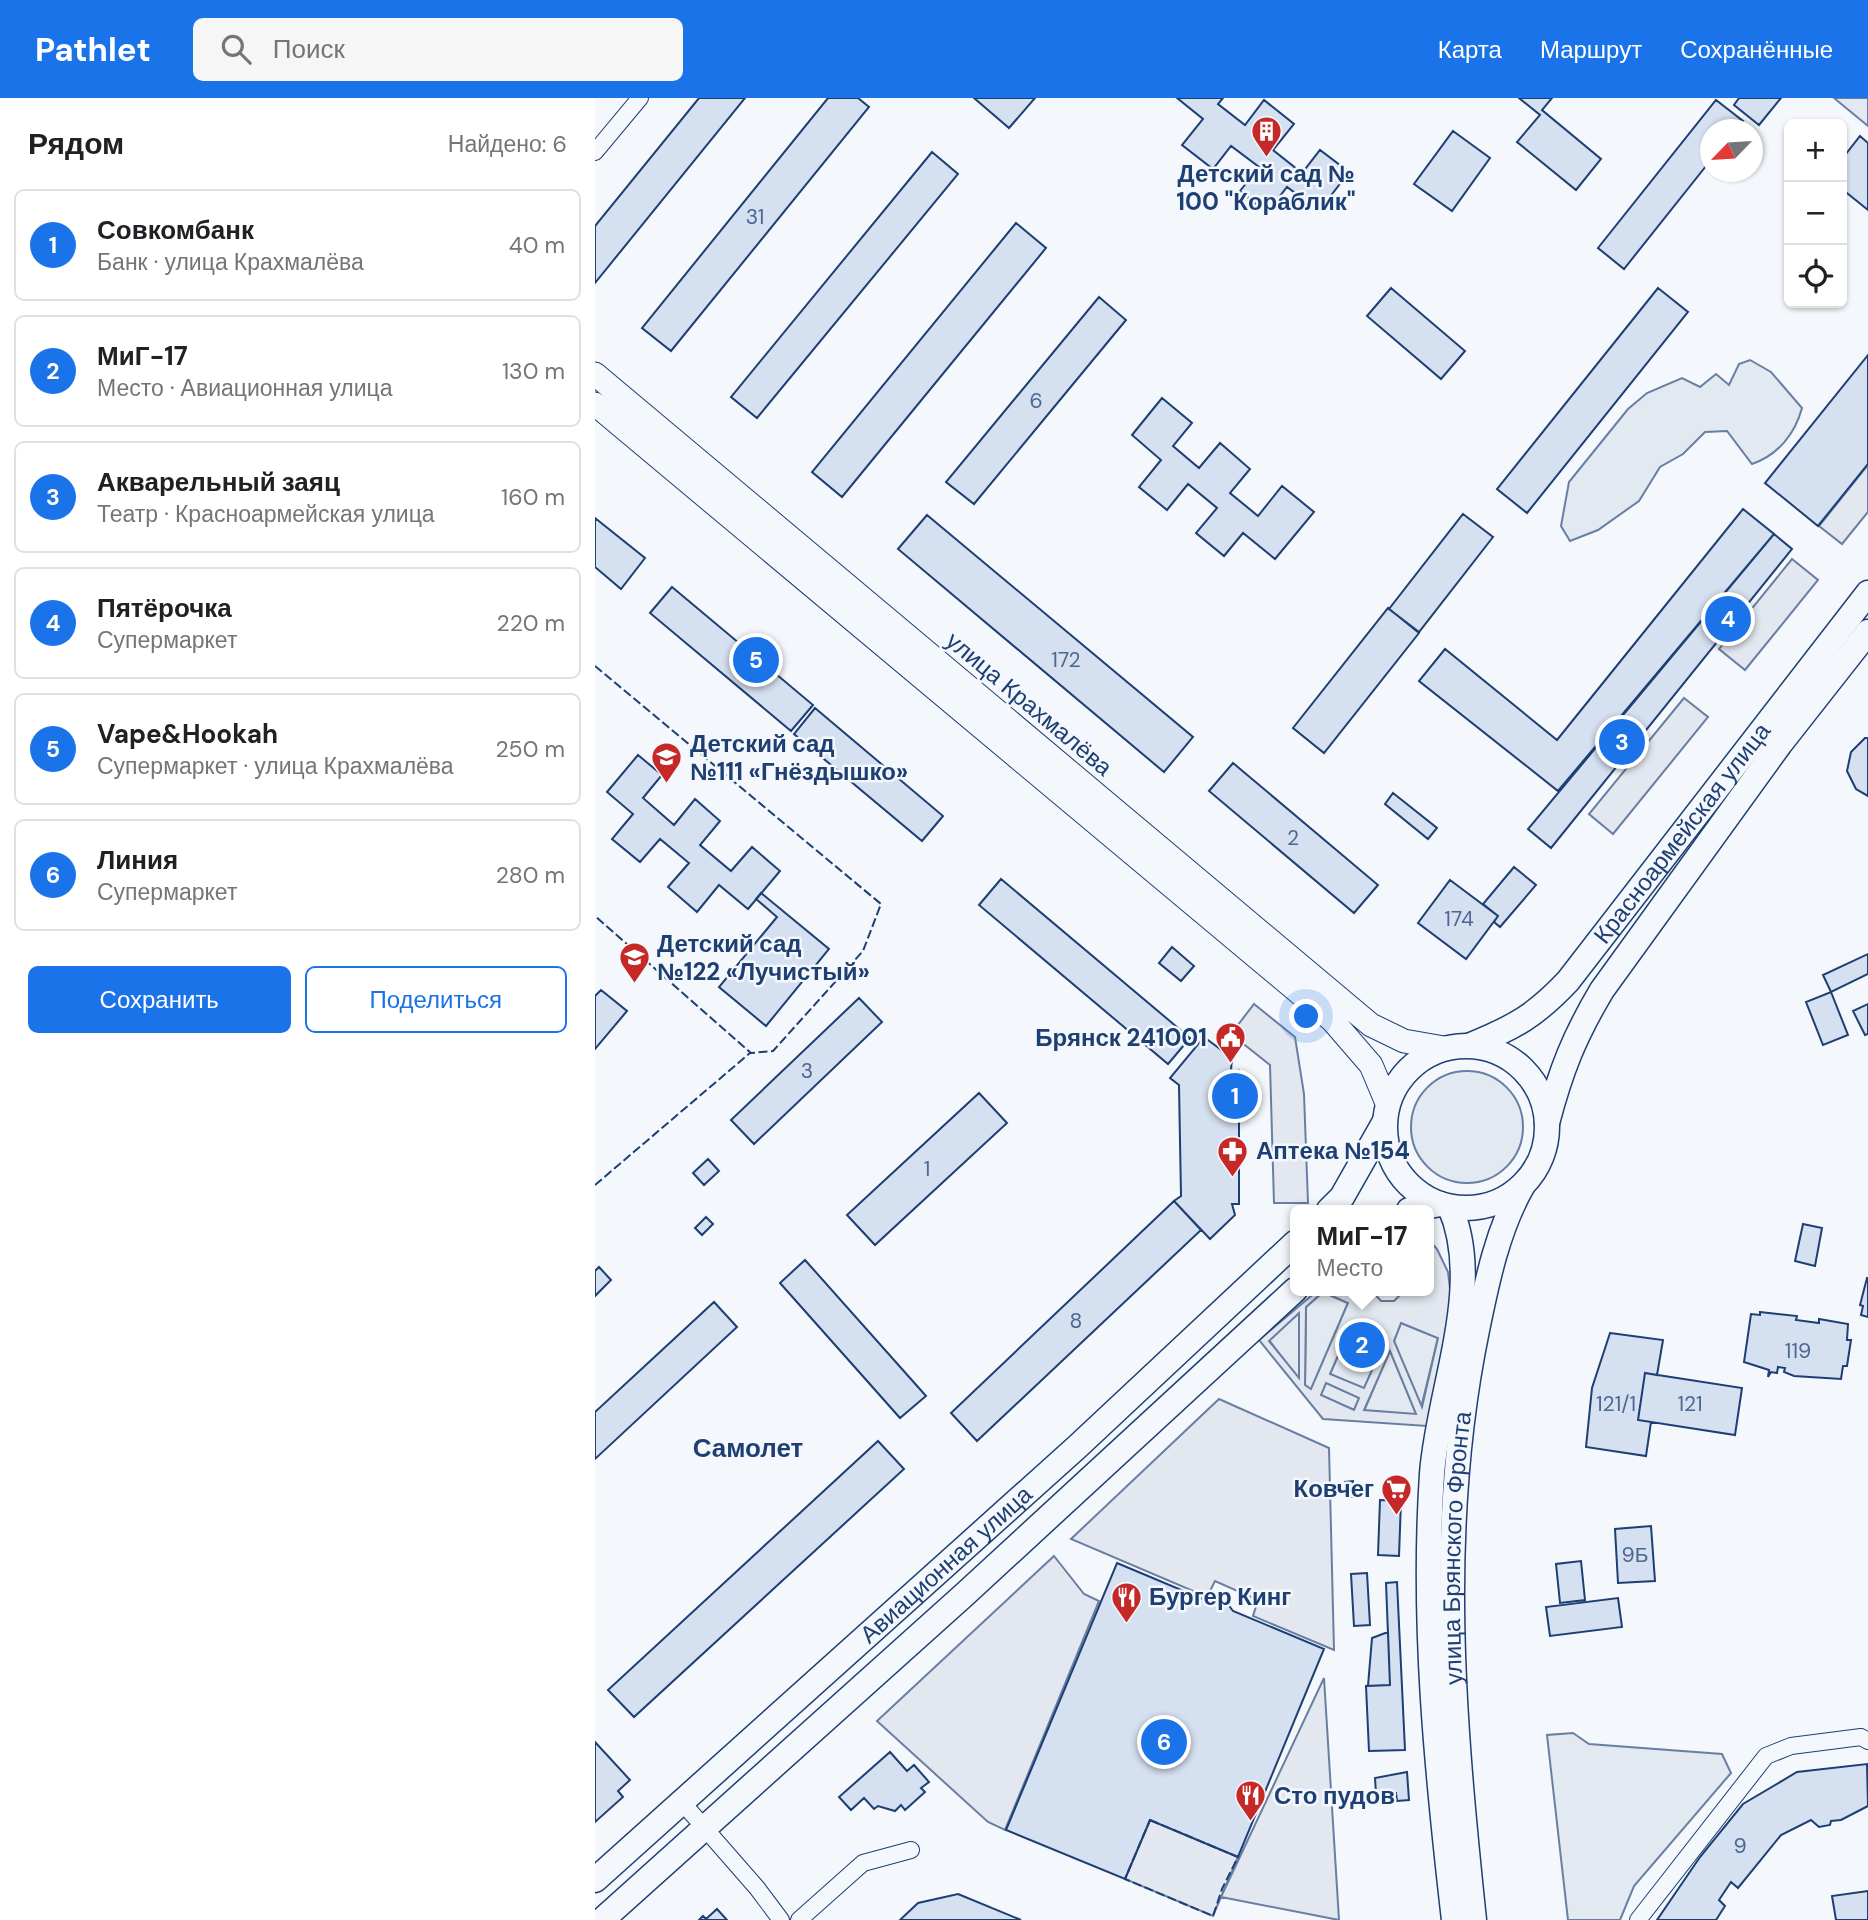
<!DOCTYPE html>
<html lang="ru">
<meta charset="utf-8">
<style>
:root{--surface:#fff;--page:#f6f6f6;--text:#202124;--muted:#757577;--line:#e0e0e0;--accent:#1a73e8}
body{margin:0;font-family:"DM Sans",sans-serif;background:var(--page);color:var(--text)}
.controls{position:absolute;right:21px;top:21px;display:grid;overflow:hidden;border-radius:10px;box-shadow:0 2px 5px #0004}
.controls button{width:63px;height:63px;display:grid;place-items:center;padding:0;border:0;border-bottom:2px solid var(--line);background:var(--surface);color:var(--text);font:35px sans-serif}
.compass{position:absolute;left:1105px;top:21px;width:63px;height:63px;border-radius:50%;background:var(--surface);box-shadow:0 2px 5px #0004;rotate:245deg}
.you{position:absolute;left:712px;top:919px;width:24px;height:24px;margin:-18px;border:5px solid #fff;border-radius:50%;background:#1a73e8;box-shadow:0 0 0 10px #1a73e833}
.badge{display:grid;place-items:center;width:46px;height:46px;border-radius:50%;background:var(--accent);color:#fff;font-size:23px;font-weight:700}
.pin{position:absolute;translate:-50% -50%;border:4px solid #fff;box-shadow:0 2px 7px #0006}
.popup{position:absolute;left:695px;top:1107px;width:144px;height:91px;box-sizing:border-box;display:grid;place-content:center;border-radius:10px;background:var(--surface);filter:drop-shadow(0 2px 5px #0005);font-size:23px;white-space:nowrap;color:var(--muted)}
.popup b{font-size:26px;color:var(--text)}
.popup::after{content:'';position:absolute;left:50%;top:100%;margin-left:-14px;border:14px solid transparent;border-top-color:var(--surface)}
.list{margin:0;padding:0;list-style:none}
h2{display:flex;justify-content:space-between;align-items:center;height:91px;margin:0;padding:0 28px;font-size:30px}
h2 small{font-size:23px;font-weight:400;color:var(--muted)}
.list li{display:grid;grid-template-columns:46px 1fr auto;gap:21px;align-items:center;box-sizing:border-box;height:112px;margin:0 14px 14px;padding:0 14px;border:2px solid var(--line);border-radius:10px}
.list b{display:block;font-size:26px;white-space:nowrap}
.list p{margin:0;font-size:23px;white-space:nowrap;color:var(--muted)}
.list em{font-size:23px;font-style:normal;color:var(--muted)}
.actions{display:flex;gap:14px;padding:21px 28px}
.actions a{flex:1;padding:16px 0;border:2px solid var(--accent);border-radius:10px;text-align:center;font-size:24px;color:var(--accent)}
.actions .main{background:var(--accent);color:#fff}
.icon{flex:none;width:38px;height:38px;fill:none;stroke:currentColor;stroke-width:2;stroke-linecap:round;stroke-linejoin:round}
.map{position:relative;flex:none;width:1273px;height:1822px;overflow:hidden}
header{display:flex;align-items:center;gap:42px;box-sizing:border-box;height:98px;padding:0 35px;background:var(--accent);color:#fff}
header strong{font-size:33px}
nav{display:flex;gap:38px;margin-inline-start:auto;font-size:24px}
.search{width:490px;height:63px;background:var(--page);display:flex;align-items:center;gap:18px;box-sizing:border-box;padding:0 24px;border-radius:10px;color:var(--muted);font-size:26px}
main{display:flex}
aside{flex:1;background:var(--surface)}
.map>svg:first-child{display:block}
</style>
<header>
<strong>Pathlet</strong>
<div class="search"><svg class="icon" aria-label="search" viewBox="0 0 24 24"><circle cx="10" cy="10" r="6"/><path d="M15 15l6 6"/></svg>Поиск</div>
<nav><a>Карта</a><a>Маршрут</a><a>Сохранённые</a></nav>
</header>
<main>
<aside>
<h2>Рядом<small>Найдено: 6</small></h2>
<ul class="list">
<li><span class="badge">1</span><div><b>Совкомбанк</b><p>Банк · улица Крахмалёва</p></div><em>40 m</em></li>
<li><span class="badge">2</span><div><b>МиГ-17</b><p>Место · Авиационная улица</p></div><em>130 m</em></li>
<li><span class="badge">3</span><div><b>Акварельный заяц</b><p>Театр · Красноармейская улица</p></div><em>160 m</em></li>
<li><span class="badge">4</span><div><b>Пятёрочка</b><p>Супермаркет</p></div><em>220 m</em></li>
<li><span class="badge">5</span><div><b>Vape&amp;Hookah</b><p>Супермаркет · улица Крахмалёва</p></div><em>250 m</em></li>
<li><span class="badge">6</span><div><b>Линия</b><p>Супермаркет</p></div><em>280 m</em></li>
</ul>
<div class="actions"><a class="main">Сохранить</a><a>Поделиться</a></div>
</aside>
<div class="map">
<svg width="1273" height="1822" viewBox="0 0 1273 1822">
<rect width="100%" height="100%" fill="#f4f7fb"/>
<path fill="#e3e9f0" stroke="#687fa3" stroke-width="2" d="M1239 0H1273V28Z
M1155 262 1176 274 1207 310C1200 336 1183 357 1157 366L1132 333 1110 334 1088 356 1065 369 1044 403 1003 432 975 443 966 428 974 384 1033 311 1052 295 1087 280 1105 289 1121 276 1134 287 1144 266Z
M816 1029a56 56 0 1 1 112 0a56 56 0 1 1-112 0Z
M728 1194 753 1205 716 1292 710 1287 711 1209Z
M705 1214 704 1281 674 1242Z
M757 1225 791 1240 769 1291 735 1276Z
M806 1225 843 1240 826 1310 799 1243Z
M795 1252 822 1317 769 1313Z
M731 1284 765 1300 759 1312 725 1297Z
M978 1635 994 1646 1127 1656 1136 1675 1039 1788 1025 1822H973L952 1637Z"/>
<path fill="#e3e8f0" stroke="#687fa3" stroke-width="2" fill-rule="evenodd" d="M1273 367V414L1247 446 1224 428Z
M1197 461 1223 482 1150 572 1124 551Z
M1089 600 1113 619 1018 736 994 716Z
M659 906 700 939 709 996 713 1105H679L675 967 636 936Z
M834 1142 842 1151 853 1174 857 1207 832 1328 728 1321 664 1242 722 1193H777L786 1203H799L809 1193H834ZM728 1194 753 1205 716 1291 710 1287 711 1209ZM704 1215V1280L674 1243ZM757 1225 791 1241 769 1290 735 1276ZM806 1225 843 1240 827 1309 799 1243ZM795 1253 821 1316 769 1312ZM731 1285 764 1300 759 1312 726 1297Z
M624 1301 734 1350 739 1552 658 1518 663 1502 620 1483 612 1499 476 1441Z
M459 1458 489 1496 504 1503 410 1732 393 1724 282 1623Z
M729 1580 744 1822 626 1799Z
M555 1722 643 1759 618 1818 530 1781Z"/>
<path fill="#d5e0f0" stroke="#1d3f73" stroke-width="2" d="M104 0H150L0 185V128Z
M233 0H263L274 9 76 253 47 230Z
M379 0H440L414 30Z
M582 0H628L623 6 650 27 669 2 699 26 678 52 707 75 725 52 754 74 724 113 692 89 672 115 645 93 664 69 636 48 618 71 587 47 608 21Z
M924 0H957L947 12 1006 61 981 92 922 44 945 17Z
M1144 0H1186L1164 27 1139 7Z
M1121 2 1148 23 1141 32H1115V63L1029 171 1003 150Z
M858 33 895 60 857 113 819 86Z
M1265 38 1273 45V112L1247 91V61Z
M337 54 363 76 162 320 136 299Z
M421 125 451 150 247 399 217 374Z
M796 190 870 253 846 281 772 218Z
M1063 190 1093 214 932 415 902 391Z
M504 199 531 222 379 406 351 384Z
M1273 257V366L1223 428 1170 385Z
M567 300 597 325 578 348 604 370 625 345 655 371 635 395 663 418 687 388 719 414 680 461 648 435 629 458 601 435 622 410 593 386 572 412 544 389 566 362 537 337Z
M1148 411 1179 436 963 693 824 583 850 551 962 642Z
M868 416 898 439 824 534 794 511Z
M332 417 598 639 569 674 303 451Z
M0 420 50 460 26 491 0 469Z
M1179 436 1197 451 956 750 933 731Z
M77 489 218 607 196 633 55 515Z
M793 510 824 535 729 655 698 630Z
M220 610 348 718 327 743 199 636Z
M1270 640H1273V698L1261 691 1252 673 1256 654Z
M43 657 67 677 48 700 79 727 100 701 125 723 105 747 136 773 157 749 185 773 153 811 124 787 102 814 73 789 94 765 65 741 45 764 17 741 38 716 12 694Z
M638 665 783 787 759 815 614 693Z
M798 695 842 730 833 741 790 706Z
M919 769 941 787 905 829 899 824 903 818 888 806Z
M406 781 595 940 573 966 384 807Z
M855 782 903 818 871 861 823 825Z
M166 795 234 851 171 928 124 889 182 819 161 801Z
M577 849 599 868 586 883 564 865Z
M1273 856V876L1236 894 1228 877Z
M6 892 32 913 0 951V898Z
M1236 894 1253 937 1228 947 1211 904Z
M264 900 287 924 159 1046 136 1022Z
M1273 906V936L1270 937 1258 913Z
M609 939 637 960 636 972H644V1106H637L640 1117 615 1141 579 1103 586 1098 584 987 575 980Z
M384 995 412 1025 280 1147 252 1117Z
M113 1061 124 1073 109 1087 98 1075Z
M579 1103 606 1132 382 1343 356 1315Z
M111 1119 118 1126 107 1137 100 1130Z
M1208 1126 1227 1130 1220 1168 1200 1163Z
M210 1162 331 1298 305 1320 185 1185Z
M4 1169 16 1182 0 1198V1173Z
M1272 1180H1273V1219L1266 1217 1268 1208 1265 1207Z
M119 1204 142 1229 0 1361V1314Z
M1165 1214 1202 1218 1201 1222 1224 1225V1221L1253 1226 1252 1242H1256L1252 1268H1248L1246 1281 1199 1278 1189 1274 1190 1270 1183 1269 1182 1275 1176 1274 1173 1279 1174 1272 1149 1264 1156 1216 1165 1217Z
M1015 1235 1068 1242 1062 1277 1050 1275 1043 1322 1056 1324 1051 1358 991 1349 997 1290Z
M1050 1275 1147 1290 1140 1337 1043 1322Z
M283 1343 309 1371 39 1619 13 1592Z
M758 1383 759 1399H751L750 1384Z
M785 1402 806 1403 804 1458 783 1457Z
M1056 1428 1060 1483 1023 1485 1020 1431Z
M986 1463 990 1502 965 1505 961 1466Z
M522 1465 610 1502 622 1501 632 1505 638 1513 729 1551 643 1759 555 1722 530 1781 411 1732Z
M772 1475 775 1527 759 1528 756 1476Z
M802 1484 810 1652 774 1653 771 1588 795 1587 791 1485Z
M1023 1500 1027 1529 955 1538 951 1509Z
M793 1534 795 1587 773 1588 777 1540Z
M0 1644 35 1682 23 1693 28 1699 0 1724Z
M295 1654 312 1673 319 1667 334 1684 326 1690 330 1694 310 1712 306 1707 300 1713 283 1708 279 1711 269 1700 256 1712 244 1699Z
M1272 1666 1273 1708 1246 1722 1236 1723 1235 1727 1224 1729 1216 1722 1186 1737 1143 1790 1136 1784 1124 1802 1130 1808 1121 1822H1062L1105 1759 1148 1706 1202 1674Z
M812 1674 814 1702 802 1703 801 1695 781 1696 780 1680Z
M1273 1793V1822H1241L1237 1798Z
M363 1796 426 1822H305L323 1805Z
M122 1811 132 1822H104L108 1818 111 1821Z"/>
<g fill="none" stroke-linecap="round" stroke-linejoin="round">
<defs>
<path id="street" d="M0 54 45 0
M86 1703 162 1790 186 1822
M204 1822 268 1765 316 1752
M1043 1822 1171 1658 1196 1648 1266 1639 1273 1643"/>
<path id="secondary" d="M0 276 776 927 809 943 849 950
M0 306 738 923 776 967 792 1005"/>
<g id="primary">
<path id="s1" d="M876 947C920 929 940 918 973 883L1273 495"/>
<circle cx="871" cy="1029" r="81"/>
<path d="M952 1025C966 972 979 939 1007 892L1185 646 1273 534"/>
<path d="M855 1109C890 1189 843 1292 837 1376 827 1525 842 1674 859 1822"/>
<path d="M734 1112 747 1099 789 1025"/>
<path d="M814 1112 845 1106"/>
<path id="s2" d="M0 1782 482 1349 700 1145"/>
<path d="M7 1822 369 1497 700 1192"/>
<path id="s3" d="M879 1822C858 1623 841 1430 882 1232 892 1183 903 1130 928 1087"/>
</g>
</defs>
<use href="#street" stroke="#1d3f73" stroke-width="18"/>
<use href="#secondary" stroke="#1d3f73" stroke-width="25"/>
<use href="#primary" stroke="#1d3f73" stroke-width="27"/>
<use href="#street" stroke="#f4f7fb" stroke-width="16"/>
<use href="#secondary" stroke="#f4f7fb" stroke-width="23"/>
<use href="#primary" stroke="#f4f7fb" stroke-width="24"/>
<path stroke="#1d3f73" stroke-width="2" stroke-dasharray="9 3.5" stroke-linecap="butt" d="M0 568 286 806 268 853 178 953 156 955 0 818
M0 1087 155 955
M555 1722 643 1759 627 1791 618 1818 530 1781Z"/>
</g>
<defs>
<symbol id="building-pin" viewBox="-11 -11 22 30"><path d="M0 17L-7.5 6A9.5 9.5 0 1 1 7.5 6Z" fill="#c62828" stroke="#f4f7fb"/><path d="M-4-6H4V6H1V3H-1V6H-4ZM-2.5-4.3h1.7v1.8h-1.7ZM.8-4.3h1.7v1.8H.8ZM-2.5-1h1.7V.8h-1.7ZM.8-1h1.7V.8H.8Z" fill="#fff"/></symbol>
<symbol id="school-pin" viewBox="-11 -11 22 30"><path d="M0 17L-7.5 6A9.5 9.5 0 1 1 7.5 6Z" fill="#c62828" stroke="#f4f7fb"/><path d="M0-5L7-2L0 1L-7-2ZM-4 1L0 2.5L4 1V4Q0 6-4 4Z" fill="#fff"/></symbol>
<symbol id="civic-pin" viewBox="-11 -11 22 30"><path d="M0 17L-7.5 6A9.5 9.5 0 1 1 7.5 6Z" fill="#c62828" stroke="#f4f7fb"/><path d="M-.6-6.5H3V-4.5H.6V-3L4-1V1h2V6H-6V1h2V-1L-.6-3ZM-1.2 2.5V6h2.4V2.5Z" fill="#fff"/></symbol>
<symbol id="pharmacy-pin" viewBox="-11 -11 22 30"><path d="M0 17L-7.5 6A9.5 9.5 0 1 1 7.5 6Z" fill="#c62828" stroke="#f4f7fb"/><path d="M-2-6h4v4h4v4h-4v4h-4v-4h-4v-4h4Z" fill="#fff"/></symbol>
<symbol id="supermarket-pin" viewBox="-11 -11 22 30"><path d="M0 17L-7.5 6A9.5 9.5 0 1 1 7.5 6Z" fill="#c62828" stroke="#f4f7fb"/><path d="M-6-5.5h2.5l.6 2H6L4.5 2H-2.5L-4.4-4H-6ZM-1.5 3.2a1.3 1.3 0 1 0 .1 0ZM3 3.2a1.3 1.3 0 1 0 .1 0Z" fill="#fff"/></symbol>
<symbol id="restaurant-pin" viewBox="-11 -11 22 30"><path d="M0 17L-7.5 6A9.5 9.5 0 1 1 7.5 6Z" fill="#c62828" stroke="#f4f7fb"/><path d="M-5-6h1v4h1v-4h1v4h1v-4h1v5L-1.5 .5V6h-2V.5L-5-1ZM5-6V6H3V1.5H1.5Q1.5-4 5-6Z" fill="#fff"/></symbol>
</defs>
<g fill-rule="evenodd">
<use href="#building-pin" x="654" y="16" width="35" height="47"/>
<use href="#school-pin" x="54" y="642" width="35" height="47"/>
<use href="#school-pin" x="22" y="842" width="35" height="47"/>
<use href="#civic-pin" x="618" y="922" width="35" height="47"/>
<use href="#pharmacy-pin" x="620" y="1036" width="35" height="47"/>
<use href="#supermarket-pin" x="784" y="1374" width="35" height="47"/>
<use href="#restaurant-pin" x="514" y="1482" width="35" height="47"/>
<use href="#restaurant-pin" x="638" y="1680" width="35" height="47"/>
</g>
<g text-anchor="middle" stroke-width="5" stroke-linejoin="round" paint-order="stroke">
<g font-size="21" fill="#4b6792">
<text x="160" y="126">31</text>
<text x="441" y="310">6</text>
<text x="471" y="569">172</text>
<text x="698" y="747">2</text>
<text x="864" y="828">174</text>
<text x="212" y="980">3</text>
<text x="332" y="1078">1</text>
<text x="481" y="1230">8</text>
<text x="1203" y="1260">119</text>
<text x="1021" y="1313">121/1</text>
<text x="1095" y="1313">121</text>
<text x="1040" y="1464">9Б</text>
<text x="1145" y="1755">9</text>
</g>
<g font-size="24" font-weight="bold" fill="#1d3f73" stroke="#f4f7fb" text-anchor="start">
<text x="671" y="84" text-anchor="middle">Детский сад №<tspan x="671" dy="28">100 "Кораблик"</tspan></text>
<text x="95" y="654">Детский сад<tspan x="95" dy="28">№111 «Гнёздышко»</tspan></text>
<text x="62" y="854">Детский сад<tspan x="62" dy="28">№122 «Лучистый»</tspan></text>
<text x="612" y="948" text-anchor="end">Брянск 241001</text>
<text x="661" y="1061">Аптека №154</text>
<text x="779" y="1399" text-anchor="end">Ковчег</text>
<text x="554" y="1507">Бургер Кинг</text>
<text x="679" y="1706">Сто пудов</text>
</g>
<g font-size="24" fill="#1d3f73" stroke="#f4f7fb">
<text transform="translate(434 606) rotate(40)" y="8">улица Крахмалёва</text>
<text dy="8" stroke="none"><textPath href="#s1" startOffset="304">Красноармейская улица</textPath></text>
<text dy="8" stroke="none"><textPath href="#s3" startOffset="373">улица Брянского Фронта</textPath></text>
<text dy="8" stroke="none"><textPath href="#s2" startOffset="472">Авиационная улица</textPath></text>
</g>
<g font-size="26" font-weight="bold" fill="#1d3f73" stroke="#f4f7fb">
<text x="153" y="1359">Самолет</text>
</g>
</g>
</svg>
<div class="controls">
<button>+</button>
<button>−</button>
<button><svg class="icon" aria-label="locate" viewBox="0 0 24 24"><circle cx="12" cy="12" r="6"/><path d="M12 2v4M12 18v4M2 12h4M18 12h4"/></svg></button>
</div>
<svg class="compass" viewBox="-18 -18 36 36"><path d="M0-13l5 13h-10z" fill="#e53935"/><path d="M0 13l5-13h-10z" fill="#757577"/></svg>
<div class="you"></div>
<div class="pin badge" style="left:640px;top:998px">1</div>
<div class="pin badge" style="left:767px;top:1247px">2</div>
<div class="popup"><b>МиГ-17</b>Место</div>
<div class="pin badge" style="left:1027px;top:644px">3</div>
<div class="pin badge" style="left:1133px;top:521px">4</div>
<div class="pin badge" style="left:161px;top:562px">5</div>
<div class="pin badge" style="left:569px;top:1644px">6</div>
</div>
</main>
